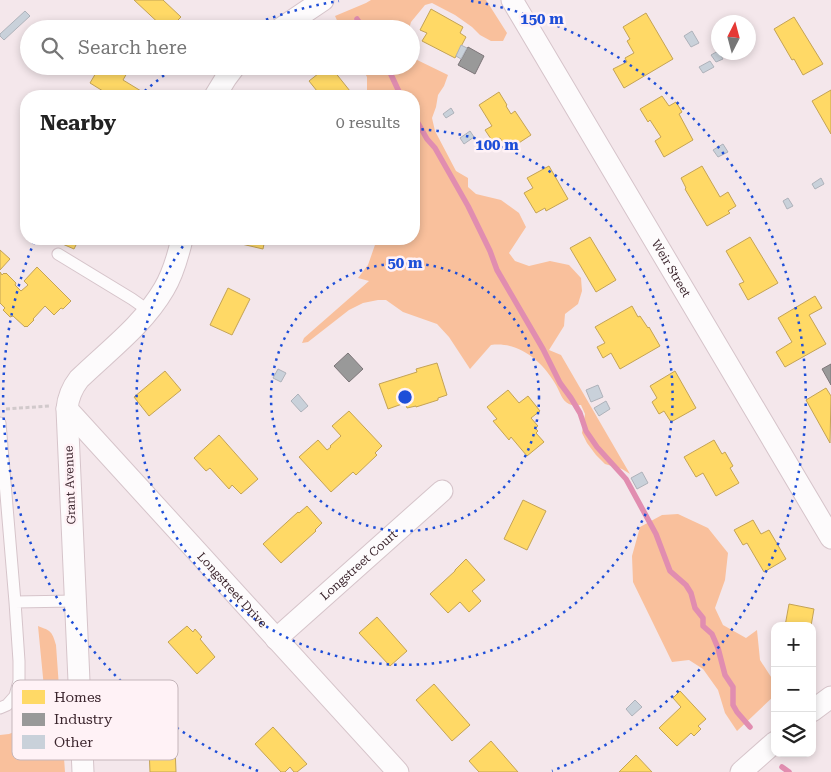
<!DOCTYPE html>
<meta charset="utf-8">
<style>
:root{--surface:#fff;--page:#f6f6f6;--text:#222;--muted:#767676;--line:#e0e0e0}
body{margin:0;font-family:"Roboto Serif",serif;background:var(--page);color:var(--text)}
.controls{position:absolute;right:15px;bottom:15px;display:grid;overflow:hidden;border-radius:10px;box-shadow:0 2px 8px #0003}
.controls button{width:45px;height:45px;display:grid;place-items:center;padding:0;border:0;border-bottom:1px solid var(--line);background:var(--surface);color:var(--text);font:25px sans-serif}
.compass{position:absolute;left:711px;top:15px;width:45px;height:45px;border-radius:50%;background:var(--surface);box-shadow:0 2px 8px #0003;rotate:6deg}
.list{margin:0;padding:0;list-style:none}
h2{display:flex;justify-content:space-between;align-items:center;height:65px;margin:0;padding:0 20px;font-size:21px}
h2 small{font-size:16px;font-weight:400;color:var(--muted)}
.icon{flex:none;width:28px;height:28px;fill:none;stroke:currentColor;stroke-width:2;stroke-linecap:round;stroke-linejoin:round}
.map{position:relative;flex:none;width:831px;height:772px;overflow:hidden}
.search{position:absolute;background:var(--surface);box-shadow:0 2px 8px #0003;left:20px;top:20px;width:400px;height:55px;display:flex;align-items:center;gap:12px;box-sizing:border-box;padding:0 18px;border-radius:28px;color:var(--muted);font-size:19px}
.panel{position:absolute;background:var(--surface);box-shadow:0 2px 8px #0003;left:20px;top:90px;width:400px;height:155px;border-radius:20px}
.map>svg:first-child{display:block}
</style>
<div class="map">
<svg width="831" height="772" viewBox="0 0 831 772">
<rect width="100%" height="100%" fill="#f4e7eb"/>
<path fill="#f9c09c" d="M371 0H486L507 33 503 41H491L480 35 472 27 455 15 432 3 425 5 411 22 409 29H341L335 16 366 3Z
M411 57 448 75 444 86 438 95 436 107 432 118 435 131 456 171 468 178V187L476 194 501 200 519 213 526 227 509 253 515 261 529 266 550 261 569 265 581 278 582 291 578 304 565 314 564 326 549 350 561 355 630 474 622 469 605 464 596 455 587 443 582 433 585 414 581 405C578 405 572 406 569 404 562 401 560 392 556 385 543 362 519 341 491 345L470 369 449 337 437 324 403 312 386 300H378L363 303 349 310 308 342 302 343 304 338 369 281 358 278 368 265 377 239H414V96H367V77L361 66H411Z
M678 514 708 528 728 553 725 580 715 608 723 625 746 638 757 630 760 660 775 683V695L737 731 725 713 718 690 703 669 689 660 672 662 633 582 632 556 640 527 662 515Z
M38 626C51 631 52 631 56 645L65 772H0V735L9 734 19 730 30 722 45 698Z"/>
<path fill="#ffd966" stroke="#c4a355" d="M134 0H163L181 17 169 29H165Z
M431 9 463 27 460 33 466 37 455 58 422 41 427 33 420 30Z
M646 13 673 59 624 88 613 69 627 62 625 58 634 53 627 41 630 39 623 27Z
M794 17 823 64 803 75 794 59 792 60 774 29Z
M101 22 112 29H97Z
M100 66H131L123 80 146 94 144 96H111L90 83Z
M328 66H330L354 96H321L309 81Z
M831 90V134L812 101Z
M499 92 507 105 506 106 511 114 515 111 531 135 508 150 500 138 493 142 485 130 492 126 479 105Z
M662 96 669 106 676 102 682 112 679 114 693 140 664 157 655 141 661 137 650 120 648 122 640 109Z
M549 166 568 199 546 211 545 208 536 213 524 193 533 188 527 178Z
M702 166 720 197 728 192 736 206 728 211 730 213 707 226 685 189 686 188 681 178Z
M590 237 616 280 596 292 570 248Z
M750 237 778 283 748 300 739 284 744 282 726 251Z
M51 239H79L74 249Z
M234 239H265L263 249 233 242Z
M0 250 10 259 0 270Z
M37 267 71 301 63 309 61 308 54 315 45 306 33 319 34 320 27 327 26 326 25 327 13 316 10 317 3 310 5 308 0 303V272L2 275 4 273 5 274 6 273 16 283 15 285 21 291 28 285 24 281Z
M228 288 250 299 232 335 210 325Z
M815 296 822 308 809 315 826 344 785 367 776 352 792 342 778 318Z
M632 306 638 317 640 316 648 328 649 327 660 346 620 369 611 353 603 358 597 347 605 343 595 327Z
M437 363 447 395 438 398V400L416 407V406L407 408 405 403 388 409 379 384 417 372 416 369Z
M165 371 181 390 149 416 134 397Z
M675 371 696 408 671 422 664 411 659 414 652 402 657 398 650 386Z
M826 388 831 396 830 443 806 400Z
M508 390 519 403 528 396 540 411 531 418 538 426 535 428 538 431 536 433 544 442 527 456 511 437 509 440 493 421 497 419 487 407Z
M349 411 382 446 375 453 377 455 356 475 353 472 331 492 299 457 318 440 327 450 331 447 330 446 341 436 332 426Z
M219 435 258 479 241 494 232 485 229 489 210 468 206 471 194 458Z
M714 440 722 454 725 452 733 466 730 468 739 483 716 496 703 473 696 477 684 457Z
M523 500 546 511 527 550 504 539Z
M307 506 322 523 315 530 316 531 281 563 263 544 298 512 299 513Z
M753 520 761 534 769 530 786 559 764 572 747 543 743 545 734 530Z
M466 559 485 580 472 591 481 601 469 612 460 602 448 613 430 594 455 571V570Z
M789 604 814 609 811 626H785Z
M377 617 407 651 390 666 359 633Z
M187 626 193 632 195 629 202 637 200 639 215 657 197 674 168 642Z
M434 684 470 725 452 741 416 700Z
M680 691 706 719 698 726 701 729 694 736 691 733 677 746 659 728 681 707 673 698Z
M273 727 307 764 297 772H294L290 767 285 772H281L255 744Z
M491 741 518 772H479L469 761Z
M175 746 176 772H150L149 747Z
M636 755 652 772H619Z"/>
<path fill="#999" stroke="#7d7679" d="M468 47 484 56 475 74 458 65Z
M348 353 363 369 349 382 334 366Z
M831 364V385L822 369Z"/>
<g fill="none" stroke-linecap="round" stroke-linejoin="round">
<path stroke="#e18db0" stroke-width="5.5" d="M357 19 364 29
M387 66 401 96
M414 116 427 139 435 148 468 206 490 251 497 270 543 349 560 383 571 398 580 413 586 431 597 447 626 479 656 534 670 571 686 585 691 593 695 608 703 618V626L712 634 718 648 725 675 733 687V705L737 712 750 727
M782 767 789 772"/>
</g>
<path fill="#c9d1da" stroke="#aeb2ba" d="M25 11 30 16 4 40 0 36V34Z
M692 31 699 43 691 47 684 36Z
M461 45 467 48 461 59 456 56Z
M718 51 723 59 716 62 711 55Z
M710 61 714 67 703 73 699 67Z
M451 108 454 113 446 118 443 114Z
M470 131 474 137 464 144 460 138Z
M723 144 728 152 718 157 713 150Z
M821 178 824 184 815 189 812 184Z
M788 198 793 206 787 209 783 201Z
M278 369 286 373 281 382 273 378Z
M598 385 603 397 591 402 586 390Z
M298 394 308 406 301 412 291 401Z
M606 401 610 409 599 416 594 408Z
M642 472 648 483 637 489 631 478Z
M635 700 642 707 632 716 626 709Z"/>
<g fill="none" stroke-linecap="round" stroke-linejoin="round">
<defs>
<path id="service" d="M58 254 132 299 149 311
M0 423 15 602 19 661V681L15 696 7 705 0 708
M15 602 75 601"/>
<g id="minor">
<path id="s1" d="M512 0 831 538"/>
<path d="M280 29 323 0"/>
<path d="M215 96 226 78 235 66"/>
<path id="s2" d="M67 409 398 772"/>
<path id="s3" d="M276 639 442 491"/>
<path d="M812 711 831 697"/>
<path d="M83 772 67 409C68 397 72 388 79 379 109 350 143 325 164 289 173 274 178 256 182 239"/>
<path d="M741 772 775 742"/>
</g>
</defs>
<use href="#service" stroke="#d6c4ca" stroke-width="13"/>
<use href="#minor" stroke="#d6c4ca" stroke-width="23"/>
<path stroke="#d1c9cb" stroke-width="3" stroke-dasharray="4 2.5" stroke-linecap="butt" d="M6 409 49 406"/>
<use href="#service" stroke="#fdfbfc" stroke-width="11"/>
<use href="#minor" stroke="#fdfbfc" stroke-width="21"/>
</g>
<g fill="none" stroke="#1d4ed8" stroke-width="2.5" stroke-dasharray="2.5 5">
<circle cx="405" cy="397" r="134"/>
<path d="M414 129A268 268 0 1 1 188 239"/>
<path d="M258 771A402 402 0 0 1 35 240M139 96A402 402 0 0 1 174 68M245 28A402 402 0 0 1 339 1M471 1A402 402 0 0 1 552 771"/>
</g>
<g text-anchor="middle" stroke-width="5" stroke-linejoin="round" paint-order="stroke">
<g font-size="12" fill="#3c262e" stroke="#fff2f6">
<text dy="4" stroke="none"><textPath href="#s1" startOffset="312">Weir Street</textPath></text>
<text transform="translate(70 485) rotate(-92)" y="4">Grant Avenue</text>
<text dy="4" stroke="none"><textPath href="#s3" startOffset="111">Longstreet Court</textPath></text>
<text dy="4" stroke="none"><textPath href="#s2" startOffset="245">Longstreet Drive</textPath></text>
</g>
</g>
<rect x="12" y="680" width="166" height="80" rx="8" fill="#fff2f6" stroke="#c4b5ba" stroke-width="1"/>
<rect x="22" y="690" width="23" height="14" fill="#ffd966"/>
<rect x="22" y="713" width="23" height="13" fill="#999"/>
<rect x="22" y="735" width="23" height="14" fill="#c9d1da"/>
<g font-size="14" fill="#3c262e">
<text x="54" y="702">Homes</text>
<text x="54" y="724">Industry</text>
<text x="54" y="747">Other</text>
</g>
<circle cx="405" cy="397" r="8" fill="#1d4ed8" stroke="#fff2f6" stroke-width="2.5"/>
<g font-size="15" text-anchor="middle" font-weight="bold" fill="#1d4ed8" stroke="#fff2f6" stroke-width="5" stroke-linejoin="round" paint-order="stroke">
<text x="542" y="24">150 m</text>
<text x="497" y="150">100 m</text>
<text x="405" y="268">50 m</text>
</g>
</svg>
<div class="controls">
<button>+</button>
<button>−</button>
<button><svg class="icon" aria-label="layers" viewBox="0 0 24 24"><path d="M12 4l9 5-9 5-9-5zM3 14l9 5 9-5"/></svg></button>
</div>
<svg class="compass" viewBox="-18 -18 36 36"><path d="M0-13l5 13h-10z" fill="#e53935"/><path d="M0 13l5-13h-10z" fill="#767676"/></svg>
<div class="search"><svg class="icon" aria-label="search" viewBox="0 0 24 24"><circle cx="10" cy="10" r="6"/><path d="M15 15l6 6"/></svg>Search here</div>
<section class="panel">
<h2>Nearby<small>0 results</small></h2>
<ul class="list">
</ul>
</section>
</div>
